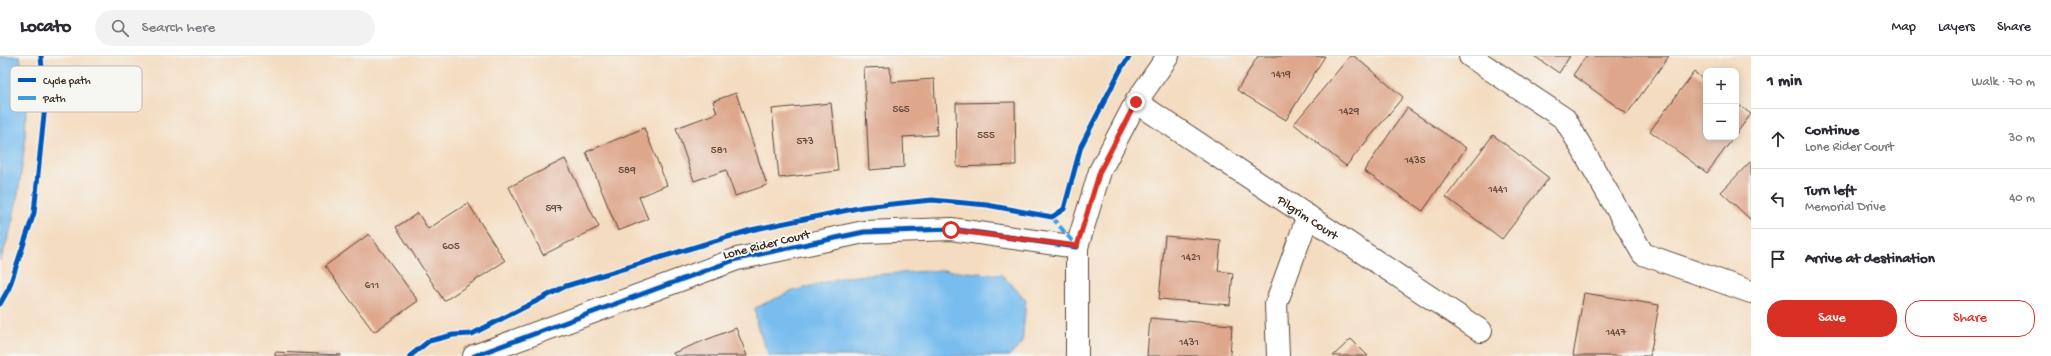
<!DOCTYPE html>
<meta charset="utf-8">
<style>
:root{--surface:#fff;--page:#f2f2f3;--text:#2b2b33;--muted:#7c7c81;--line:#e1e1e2;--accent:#d93025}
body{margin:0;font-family:"Gochi Hand",sans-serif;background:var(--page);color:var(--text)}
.controls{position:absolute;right:12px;top:12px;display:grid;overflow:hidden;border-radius:8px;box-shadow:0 2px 10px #0003}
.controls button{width:36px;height:36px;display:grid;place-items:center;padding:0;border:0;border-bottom:1px solid var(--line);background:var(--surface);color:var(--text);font:20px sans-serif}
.stop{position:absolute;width:12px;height:12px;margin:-9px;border:3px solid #d93025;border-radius:50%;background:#fff}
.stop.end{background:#d93025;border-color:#fff;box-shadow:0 1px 4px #0008}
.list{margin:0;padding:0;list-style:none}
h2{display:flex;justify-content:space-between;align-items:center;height:52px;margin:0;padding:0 16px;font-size:17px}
h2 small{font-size:13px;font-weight:400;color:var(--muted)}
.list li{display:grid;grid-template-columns:26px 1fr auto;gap:12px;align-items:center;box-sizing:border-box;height:60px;padding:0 16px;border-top:1px solid var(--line)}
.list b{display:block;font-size:15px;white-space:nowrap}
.list p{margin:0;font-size:13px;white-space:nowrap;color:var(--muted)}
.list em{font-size:13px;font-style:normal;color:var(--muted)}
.actions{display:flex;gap:8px;padding:12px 16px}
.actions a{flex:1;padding:9px 0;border:1px solid var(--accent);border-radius:16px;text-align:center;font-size:14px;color:var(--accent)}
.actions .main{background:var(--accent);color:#fff}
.icon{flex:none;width:22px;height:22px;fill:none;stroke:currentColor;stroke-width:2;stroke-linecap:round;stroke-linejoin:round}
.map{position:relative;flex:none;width:1751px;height:300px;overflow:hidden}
header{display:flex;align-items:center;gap:24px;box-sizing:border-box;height:56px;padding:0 20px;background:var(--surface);border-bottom:1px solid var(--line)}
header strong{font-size:19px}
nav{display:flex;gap:22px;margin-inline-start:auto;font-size:14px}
.search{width:280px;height:36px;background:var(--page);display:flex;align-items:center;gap:10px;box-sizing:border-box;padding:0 14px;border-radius:22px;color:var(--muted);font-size:15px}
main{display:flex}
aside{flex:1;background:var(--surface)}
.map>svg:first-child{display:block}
</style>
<header>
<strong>Locato</strong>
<div class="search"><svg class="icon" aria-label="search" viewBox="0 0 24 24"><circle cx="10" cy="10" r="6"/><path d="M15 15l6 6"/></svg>Search here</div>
<nav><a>Map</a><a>Layers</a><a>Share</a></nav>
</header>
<main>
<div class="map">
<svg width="1751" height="300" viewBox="0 0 1751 300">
<rect width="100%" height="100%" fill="#f6f6f2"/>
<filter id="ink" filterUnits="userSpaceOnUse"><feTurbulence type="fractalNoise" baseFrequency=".025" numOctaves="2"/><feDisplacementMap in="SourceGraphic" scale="8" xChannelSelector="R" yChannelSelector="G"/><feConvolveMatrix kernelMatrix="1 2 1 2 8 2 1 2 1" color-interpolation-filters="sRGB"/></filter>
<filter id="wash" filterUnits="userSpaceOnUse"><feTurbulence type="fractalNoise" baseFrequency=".012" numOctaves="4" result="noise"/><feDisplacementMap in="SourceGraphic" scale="16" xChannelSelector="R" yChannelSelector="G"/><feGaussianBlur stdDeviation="0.9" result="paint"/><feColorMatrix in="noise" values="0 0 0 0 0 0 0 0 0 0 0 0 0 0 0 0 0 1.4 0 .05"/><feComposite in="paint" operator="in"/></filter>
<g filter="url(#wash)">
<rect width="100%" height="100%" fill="#f4dcc0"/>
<path fill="#79bdef" stroke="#5a7486" d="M0 0H20C22 15 26 31 26 46 27 91 17 164 0 205Z
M942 214 1002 219 1026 244 1022 288 1009 300H769L757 270 755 252 790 236 844 221Z"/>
<g id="blocks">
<path fill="#dea78c" d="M1258 0H1325L1286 64 1237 34Z
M1350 0H1354L1403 41 1346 110 1294 68Z
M1534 0H1570L1559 17Z
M1586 0H1669L1627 58 1573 19Z
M890 11 891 26 934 23 937 79 903 81 904 111 869 114 864 12Z
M1694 16 1706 25V81H1734L1707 117 1650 75Z
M736 37 767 129 735 140 726 114 694 125 676 72 717 57 713 45Z
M1015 46 1016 109 957 111 956 47Z
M831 47 838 115 779 122 772 53Z
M1736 47 1751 58 1736 78Z
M1407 52 1466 92 1423 155 1364 115Z
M644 72 667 129 639 141 648 163 618 175 586 96Z
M1493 79 1549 122 1502 183 1446 141Z
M565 103 599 171 543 199 509 131Z
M1751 105V164L1721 136Z
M468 147 505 205 444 245 396 171 418 157 428 173Z
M369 178 418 245 374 276 325 210Z
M1165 180 1221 185 1218 215 1233 217 1230 249 1159 243Z
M1584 237 1659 249 1650 300H1573Z
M1150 262 1232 269 1230 300H1147Z
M736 272 747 300H675L673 297Z
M1351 283 1368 300H1333Z
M275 296 341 299V300H275Z"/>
</g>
</g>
<g filter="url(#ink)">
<use href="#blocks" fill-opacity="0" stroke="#574536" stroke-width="1"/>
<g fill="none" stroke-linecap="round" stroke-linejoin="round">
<defs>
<g id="minor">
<path d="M1470 0 1565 63 1643 198 1751 236"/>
<path id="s1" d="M1136 46 1481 275"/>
<path d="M474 300 737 203 864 176 951 173 1077 191"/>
<path d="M1077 300V191L1100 115 1136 46 1168 0"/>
<path d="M1278 300 1276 248 1308 160"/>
</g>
</defs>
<use href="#minor" stroke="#574536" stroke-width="24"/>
<use href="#minor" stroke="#fff" stroke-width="22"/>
<path stroke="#3f9ce0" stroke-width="4" stroke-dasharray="8 4" stroke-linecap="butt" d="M1052 161 1077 191"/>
<defs>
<path id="cycleway" d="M0 248 9 232 34 157 45 49 41 0
M410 300 429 285 453 279 472 278 566 230 751 174 863 151 932 144 987 149 1052 161 1064 153 1081 90 1122 11 1130 0
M474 300 737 203 864 176 951 173 1077 191"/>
</defs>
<use href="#cycleway" stroke="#f6f6f2" stroke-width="8"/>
<use href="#cycleway" stroke="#0057b8" stroke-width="5"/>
</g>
</g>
<g fill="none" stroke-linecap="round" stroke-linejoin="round" filter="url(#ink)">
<path stroke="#d93025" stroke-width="5" d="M951 174 1077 190 1100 115 1136 46"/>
</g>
<g text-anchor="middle" stroke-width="4" stroke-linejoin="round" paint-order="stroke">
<g font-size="11" fill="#64493a">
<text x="1281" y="21">1419</text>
<text x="901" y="56">565</text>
<text x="1349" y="58">1429</text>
<text x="986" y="82">555</text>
<text x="805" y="88">573</text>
<text x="719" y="97">581</text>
<text x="1415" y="107">1435</text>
<text x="627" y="117">589</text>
<text x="1498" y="136">1441</text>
<text x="554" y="155">597</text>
<text x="451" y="193">605</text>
<text x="1191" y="204">1421</text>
<text x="372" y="232">611</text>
<text x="1616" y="279">1447</text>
<text x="1189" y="289">1431</text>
</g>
<g font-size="13" fill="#3b2a1e" stroke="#f6f6f2">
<text dy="5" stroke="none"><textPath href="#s1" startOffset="207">Pilgrim Court</textPath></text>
<text transform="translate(766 187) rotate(-14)" y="5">Lone Rider Court</text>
</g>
</g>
<rect x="10" y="10" width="132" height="46" rx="6" fill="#f6f6f2" stroke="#beb9b2" stroke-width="1"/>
<rect x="18" y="22" width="18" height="4" fill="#0057b8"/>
<rect x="18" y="40" width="18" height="4" fill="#3f9ce0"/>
<g font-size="11" fill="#3b2a1e">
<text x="43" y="28">Cycle path</text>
<text x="43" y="46">Path</text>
</g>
</svg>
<div class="controls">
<button>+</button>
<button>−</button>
</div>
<div class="stop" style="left:951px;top:174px"></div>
<div class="stop end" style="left:1136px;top:46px"></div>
</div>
<aside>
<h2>1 min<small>Walk · 70 m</small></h2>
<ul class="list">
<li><svg class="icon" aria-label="ahead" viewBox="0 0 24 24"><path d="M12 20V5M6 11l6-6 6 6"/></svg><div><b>Continue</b><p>Lone Rider Court</p></div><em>30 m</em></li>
<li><svg class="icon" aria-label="left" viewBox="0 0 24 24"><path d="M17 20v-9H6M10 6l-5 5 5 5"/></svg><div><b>Turn left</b><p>Memorial Drive</p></div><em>40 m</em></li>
<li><svg class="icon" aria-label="arrive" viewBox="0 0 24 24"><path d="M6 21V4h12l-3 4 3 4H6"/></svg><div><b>Arrive at destination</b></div></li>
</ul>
<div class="actions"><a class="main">Save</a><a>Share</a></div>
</aside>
</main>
